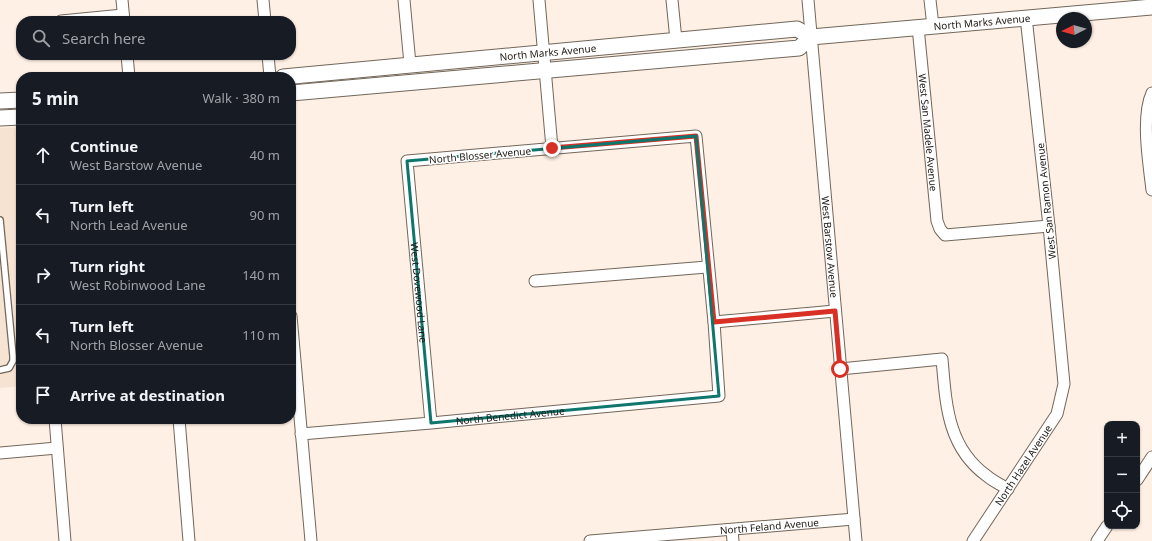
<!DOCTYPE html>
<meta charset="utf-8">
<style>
:root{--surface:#171b24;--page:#242831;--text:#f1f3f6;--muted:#9ea1a6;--line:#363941}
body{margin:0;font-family:"Noto Sans",sans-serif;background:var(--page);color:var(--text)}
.controls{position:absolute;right:12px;bottom:12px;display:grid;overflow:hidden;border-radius:8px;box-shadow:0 1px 3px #0004}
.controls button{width:36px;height:36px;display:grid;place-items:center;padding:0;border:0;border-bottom:1px solid var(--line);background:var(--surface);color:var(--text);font:20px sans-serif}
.compass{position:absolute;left:1056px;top:12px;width:36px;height:36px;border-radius:50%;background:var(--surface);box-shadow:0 1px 3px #0004;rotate:265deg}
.stop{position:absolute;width:12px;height:12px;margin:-9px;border:3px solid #d93025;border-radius:50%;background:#fff}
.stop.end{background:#d93025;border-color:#fff;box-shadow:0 1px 4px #0008}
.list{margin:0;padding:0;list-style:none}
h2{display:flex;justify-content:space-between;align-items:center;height:52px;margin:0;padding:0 16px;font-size:17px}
h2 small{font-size:13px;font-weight:400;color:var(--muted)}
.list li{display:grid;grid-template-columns:26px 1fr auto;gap:12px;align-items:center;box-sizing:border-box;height:60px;padding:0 16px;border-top:1px solid var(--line)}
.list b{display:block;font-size:15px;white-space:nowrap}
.list p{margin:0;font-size:13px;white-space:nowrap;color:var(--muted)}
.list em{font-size:13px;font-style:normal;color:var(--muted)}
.icon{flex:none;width:22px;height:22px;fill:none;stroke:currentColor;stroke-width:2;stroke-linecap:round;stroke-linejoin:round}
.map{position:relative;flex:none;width:1152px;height:541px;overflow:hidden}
.search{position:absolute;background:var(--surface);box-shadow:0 1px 3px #0004;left:16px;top:16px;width:280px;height:44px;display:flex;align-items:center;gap:10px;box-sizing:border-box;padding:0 14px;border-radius:16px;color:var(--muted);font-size:15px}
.panel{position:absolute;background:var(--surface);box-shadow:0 1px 3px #0004;left:16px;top:72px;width:280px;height:352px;border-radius:16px}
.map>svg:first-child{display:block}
</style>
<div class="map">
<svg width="1152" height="541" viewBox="0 0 1152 541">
<rect width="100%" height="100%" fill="#fef0e4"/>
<path fill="#f7e3d1" d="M14 127 17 131 21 175V386L0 388V128Z"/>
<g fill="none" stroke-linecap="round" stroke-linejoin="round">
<defs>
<path id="lane" d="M0 220 13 356V361L9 368 0 370"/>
<g id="street">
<path d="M122 0 124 21"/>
<path d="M263 0 265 21"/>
<path d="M404 0 410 64"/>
<path d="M539 0 552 148"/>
<path d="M672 0 676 40"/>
<path id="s1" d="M808 0 856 541"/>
<path d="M930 0 933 26"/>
<path d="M61 21 123 15"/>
<path id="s2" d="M918 27 937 221 940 229 945 235 1049 226"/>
<path d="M127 55 129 77"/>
<path d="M268 55 270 77"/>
<path d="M1152 93C1141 117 1149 164 1152 190"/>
<path d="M535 281 707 267"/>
<path d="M291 316 311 541"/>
<path d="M714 322 835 311"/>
<path d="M840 369 942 359C946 404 947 447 987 476 993 481 1001 485 1008 489"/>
<path d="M55 419 65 541"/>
<path d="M179 419 189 541"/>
<path id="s3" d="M301 434 431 423 719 396 714 322 696 136 407 161 431 423"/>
<path d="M0 453 57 448"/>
<path d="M1137 480 1152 457"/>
<path d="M732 530 733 541"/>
<path id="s4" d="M590 541 854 519"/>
<path id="s5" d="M973 541 1057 414 1064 384 1049 226 1026 17"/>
<path d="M1097 541 1107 526"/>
</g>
<g id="secondary">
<path id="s6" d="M283 77 797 29 811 37 1152 7"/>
<path d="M291 93 799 48 811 37"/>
<path d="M0 101 21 100"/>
<path d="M0 118 21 117"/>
</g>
</defs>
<use href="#lane" stroke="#72665b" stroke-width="8"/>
<use href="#street" stroke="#72665b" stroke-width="13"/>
<use href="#secondary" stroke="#72665b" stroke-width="17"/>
<use href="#lane" stroke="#fff" stroke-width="5.5"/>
<use href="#street" stroke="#fff" stroke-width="11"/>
<use href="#secondary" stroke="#fff" stroke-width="15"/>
</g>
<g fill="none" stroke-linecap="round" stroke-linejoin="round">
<path stroke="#d93025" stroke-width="5" d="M552 148 696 136 714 322 835 311 840 369"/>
</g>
<path fill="none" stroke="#0f766e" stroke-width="3" stroke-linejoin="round" d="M696 136 719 396 431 423 407 161Z"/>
<g text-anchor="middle" stroke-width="3" stroke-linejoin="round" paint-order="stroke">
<g font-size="10" fill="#1b1612" stroke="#fff">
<text dy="4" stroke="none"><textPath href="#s6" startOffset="704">North Marks Avenue</textPath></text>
<text dy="4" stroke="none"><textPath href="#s6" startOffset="266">North Marks Avenue</textPath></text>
<text dy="4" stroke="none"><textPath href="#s2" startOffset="106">West San Madele Avenue</textPath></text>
<text transform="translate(480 155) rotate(-5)" y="4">North Blosser Avenue</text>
<text transform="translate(1046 201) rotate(-96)" y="4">West San Ramon Avenue</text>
<text dy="4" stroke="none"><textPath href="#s1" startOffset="248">West Barstow Avenue</textPath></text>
<text dy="4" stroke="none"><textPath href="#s3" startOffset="1103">West Dovewood Lane</textPath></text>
<text dy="4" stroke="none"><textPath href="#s3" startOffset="210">North Benedict Avenue</textPath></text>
<text dy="4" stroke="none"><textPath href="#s5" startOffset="91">North Hazel Avenue</textPath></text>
<text dy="4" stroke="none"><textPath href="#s4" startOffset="180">North Feland Avenue</textPath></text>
</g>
</g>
</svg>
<div class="controls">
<button>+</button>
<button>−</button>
<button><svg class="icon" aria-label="locate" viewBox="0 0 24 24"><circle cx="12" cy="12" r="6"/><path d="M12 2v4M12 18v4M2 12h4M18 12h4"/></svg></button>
</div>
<svg class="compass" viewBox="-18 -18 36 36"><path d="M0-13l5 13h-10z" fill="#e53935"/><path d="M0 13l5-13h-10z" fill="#9ea1a6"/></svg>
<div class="stop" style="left:840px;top:369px"></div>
<div class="stop end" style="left:552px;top:148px"></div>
<div class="search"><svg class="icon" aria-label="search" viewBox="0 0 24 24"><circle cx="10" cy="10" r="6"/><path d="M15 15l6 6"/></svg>Search here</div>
<section class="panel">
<h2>5 min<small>Walk · 380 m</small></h2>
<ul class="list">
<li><svg class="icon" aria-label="ahead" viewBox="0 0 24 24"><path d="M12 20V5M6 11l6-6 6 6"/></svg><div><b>Continue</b><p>West Barstow Avenue</p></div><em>40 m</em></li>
<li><svg class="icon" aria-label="left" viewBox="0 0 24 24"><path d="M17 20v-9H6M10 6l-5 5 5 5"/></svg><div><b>Turn left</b><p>North Lead Avenue</p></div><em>90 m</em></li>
<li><svg class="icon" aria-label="right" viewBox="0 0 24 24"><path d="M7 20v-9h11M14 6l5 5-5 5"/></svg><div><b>Turn right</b><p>West Robinwood Lane</p></div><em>140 m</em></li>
<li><svg class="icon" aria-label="left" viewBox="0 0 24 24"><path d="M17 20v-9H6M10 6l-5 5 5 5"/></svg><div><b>Turn left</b><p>North Blosser Avenue</p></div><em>110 m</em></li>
<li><svg class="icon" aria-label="arrive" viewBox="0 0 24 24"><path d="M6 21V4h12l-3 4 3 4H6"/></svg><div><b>Arrive at destination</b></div></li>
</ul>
</section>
</div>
